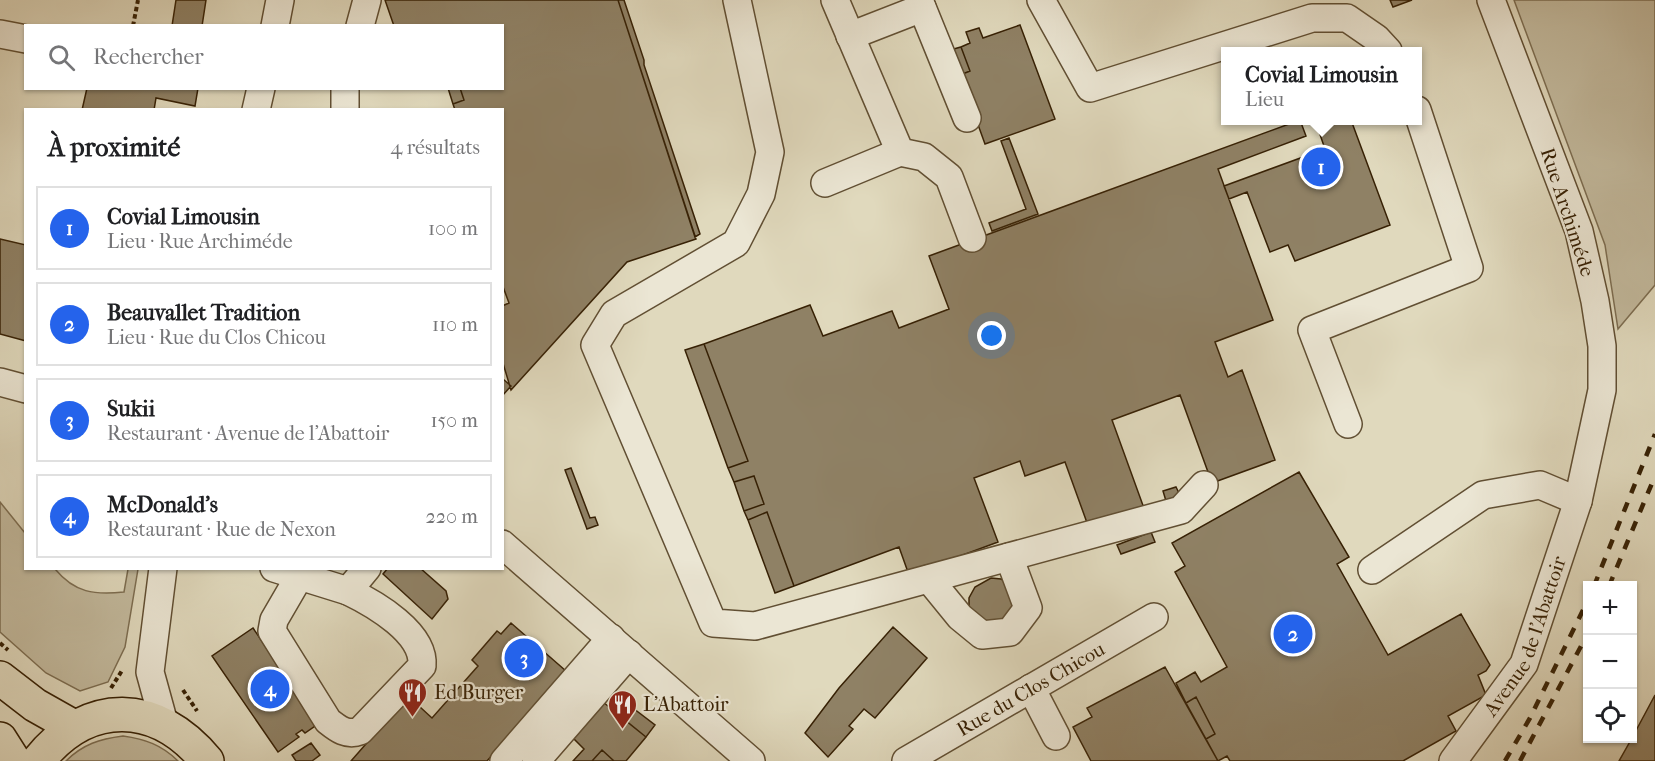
<!DOCTYPE html>
<html lang="fr">
<meta charset="utf-8">
<style>
:root{--surface:#fff;--page:#f6f6f6;--text:#202124;--muted:#757577;--line:#e0e0e0;--accent:#2563eb}
body{margin:0;font-family:"IM FELL French Canon",serif;background:var(--page);color:var(--text)}
.controls{position:absolute;right:18px;bottom:18px;display:grid;overflow:hidden;border-radius:0px;box-shadow:0 2px 4px #0004}
.controls button{width:54px;height:54px;display:grid;place-items:center;padding:0;border:0;border-bottom:2px solid var(--line);background:var(--surface);color:var(--text);font:30px sans-serif}
.you{position:absolute;left:992px;top:336px;width:21px;height:21px;margin:-15px;border:4px solid #fff;border-radius:50%;background:#1a73e8;box-shadow:0 0 0 9px #1a73e833}
.badge{display:grid;place-items:center;width:39px;height:39px;border-radius:50%;background:var(--accent);color:#fff;font-size:20px;font-weight:700}
.pin{position:absolute;translate:-50% -50%;border:3px solid #fff;box-shadow:0 2px 6px #0006}
.popup{position:absolute;left:1221px;top:47px;width:201px;height:78px;box-sizing:border-box;display:grid;place-content:center;border-radius:0px;background:var(--surface);filter:drop-shadow(0 2px 4px #0005);font-size:20px;white-space:nowrap;color:var(--muted)}
.popup b{font-size:22px;color:var(--text)}
.popup::after{content:'';position:absolute;left:50%;top:100%;margin-left:-12px;border:12px solid transparent;border-top-color:var(--surface)}
.list{margin:0;padding:0;list-style:none}
h2{display:flex;justify-content:space-between;align-items:center;height:78px;margin:0;padding:0 24px;font-size:26px}
h2 small{font-size:20px;font-weight:400;color:var(--muted)}
.list li{display:grid;grid-template-columns:39px 1fr auto;gap:18px;align-items:center;box-sizing:border-box;height:84px;margin:0 12px 12px;padding:0 12px;border:2px solid var(--line);border-radius:0px}
.list b{display:block;font-size:22px;white-space:nowrap}
.list p{margin:0;font-size:20px;white-space:nowrap;color:var(--muted)}
.list em{font-size:20px;font-style:normal;color:var(--muted)}
.icon{flex:none;width:33px;height:33px;fill:none;stroke:currentColor;stroke-width:2;stroke-linecap:round;stroke-linejoin:round}
.map{position:relative;flex:none;width:1655px;height:761px;overflow:hidden}
.search{position:absolute;background:var(--surface);box-shadow:0 2px 4px #0004;left:24px;top:24px;width:480px;height:66px;display:flex;align-items:center;gap:15px;box-sizing:border-box;padding:0 21px;border-radius:0px;color:var(--muted);font-size:22px}
.panel{position:absolute;background:var(--surface);box-shadow:0 2px 4px #0004;left:24px;top:108px;width:480px;height:462px;border-radius:0px}
.map>svg:first-child{display:block}
</style>
<div class="map">
<svg width="1655" height="761" viewBox="0 0 1655 761">
<rect width="100%" height="100%" fill="#e0d9bd"/>
<filter id="stains"><feTurbulence type="fractalNoise" baseFrequency=".00333" numOctaves="4"/><feColorMatrix values="0 0 0 0 .2 0 0 0 0 .09 0 0 0 0 .02 0 0 0 .5 -.17"/></filter>
<radialGradient id="worn" r=".72"><stop offset=".6" stop-color="#630" stop-opacity="0"/><stop offset="1" stop-color="#630" stop-opacity=".3"/></radialGradient>
<path fill="#c3ba9e" stroke="#7d6e52" stroke-width="1.5" d="M1514 0H1655V285L1618 329 1605 245Z
M0 502 25 533 26 568 55 569C75 593 94 595 124 592L128 569H138L125 647 108 682 80 691 46 673 0 632Z
M123 736C145 739 162 745 178 761H66C83 744 100 739 123 736Z"/>
<path fill="#8f8165" stroke="#372105" stroke-width="1.5" d="M176 0H206L202 26H172Z
M385 0H618L696 239 627 262 511 390 502 360V306L509 303 502 284V110H455L453 104 464 100 460 88H502V26H394Z
M618 0H624L644 60V65L700 234 695 237Z
M1390 0H1412L1393 7Z
M1020 25 1055 119 985 144 960 75 970 71 961 47 970 43 966 32 979 28 983 38Z
M961 47 970 71 960 75 950 50Z
M87 88H198L195 106 156 98 154 110H82Z
M448 88H460L464 100 453 104Z
M1300 120 1306 136 1218 169 1273 320 1215 342 1228 377 1242 370 1275 460 1212 483 1180 395 1112 420 1145 511 1090 531 1065 462 1025 476 1020 461 974 478 998 542 909 575 899 547 794 586 767 512 748 520 744 511 764 504 754 476 734 482 728 468 748 461 704 344 810 305 823 336 892 311 899 328 949 309 929 256Z
M1315 120H1351L1390 225 1295 261 1288 245 1270 252 1247 192 1229 199 1224 186 1325 149Z
M1009 138 1038 214 992 231 989 223 1026 209 1001 141Z
M0 239 26 245V341L0 334Z
M704 344 748 461 728 468 685 350Z
M503 379 511 386 502 396V379Z
M571 468 590 518 595 517 598 525 587 529 565 470Z
M1299 472 1349 557 1337 564 1388 655 1461 614 1490 665 1486 671 1478 675 1486 695 1448 716 1456 731 1403 761H1230L1227 756 1218 761 1206 739 1215 734 1196 697 1186 703 1176 683 1195 672 1201 682 1227 667 1175 572 1185 566 1172 543Z
M754 476 764 504 744 511 734 482Z
M1176 487 1180 495 1166 501 1163 491Z
M767 512 794 586 775 593 748 520Z
M1151 532 1155 542 1121 554 1117 545Z
M388 568H420L446 591 448 599 432 619 383 574Z
M991 578 1001 579 1012 585 1016 617 979 624 969 608V598L975 587Z
M511 623 566 671 487 761H351L408 696 432 718 478 666 472 660 497 631 501 634Z
M893 627 927 658 875 718 864 709 849 726 853 729 828 757 805 733 839 688Z
M253 628 318 724 305 733 302 730 296 734 299 737 278 752 212 656Z
M1165 667 1218 761H1091L1073 727 1092 717 1087 708Z
M1655 695V761H1619L1632 738Z
M1196 697 1215 734 1206 739 1186 703Z
M603 702 646 737 626 761H614L602 750 592 761H573L584 749 572 737Z
M625 702 655 725 646 737 616 713Z
M311 743 320 755 312 761H296L292 755Z
M602 750 614 761H592Z"/>
<g fill="none" stroke-linecap="round" stroke-linejoin="round">
<defs>
<g id="minor">
<path d="M737 0 770 152 761 194 736 243 614 314 595 345 713 623 755 626 1181 510 1204 485"/>
<path d="M835 0 900 152 924 157 949 177 972 238"/>
<path d="M919 0 967 118"/>
<path d="M1041 0 1090 88 1312 18H1347L1376 38 1388 51"/>
<path d="M275 26 280 0"/>
<path d="M360 26 367 0"/>
<path d="M0 34 26 39"/>
<path d="M850 36 922 8"/>
<path d="M256 110 261 88"/>
<path d="M345 110V88"/>
<path d="M825 183 900 152"/>
<path d="M0 382 26 389"/>
<path d="M1348 424 1312 330 1469 268 1417 110"/>
<path d="M502 544 751 761"/>
<path d="M163 568 150 672 164 723"/>
<path d="M274 568 348 591 367 568"/>
<path d="M1372 570 1483 495 1540 485 1578 501"/>
<path d="M299 577 274 620 272 631 328 721C338 729 347 736 360 731L422 666C425 633 375 604 348 591"/>
<path d="M929 579 960 617 982 635 1010 632 1028 608 1009 557"/>
<path d="M1031 688 1056 736"/>
<path d="M504 761 611 638"/>
<path d="M536 761 629 654"/>
<path id="s1" d="M906 761 1154 617"/>
<path id="s2" d="M1453 761 1524 664 1578 501 1602 390V346L1595 301 1579 231 1491 0"/>
</g>
<path id="major" d="M0 678 35 705 74 727
M0 739 14 761
M38 761C88 698 157 700 207 761"/>
</defs>
<use href="#minor" stroke="#614f33" stroke-width="30"/>
<use href="#major" stroke="#372105" stroke-width="36"/>
<path stroke="#372105" stroke-width="4" stroke-dasharray="4.5 3" stroke-linecap="butt" d="M133 26 138 0
M0 643 8 650
M111 688 123 669
M183 690 197 711"/>
<use href="#minor" stroke="#ebe6d4" stroke-width="27"/>
<use href="#major" stroke="#e0d9bd" stroke-width="33"/>
<path stroke="#372105" stroke-width="4.5" stroke-dasharray="10 10" stroke-linecap="butt" d="M1594 586 1655 434
M1609 586 1655 476
M1505 761 1530 718 1588 600
M1520 761 1588 633"/>
</g>
<defs>
<symbol id="restaurant-pin" viewBox="-11 -11 22 30"><path d="M0 17L-7.5 6A9.5 9.5 0 1 1 7.5 6Z" fill="#8f2418" stroke="#ebe6d4"/><path d="M-5-6h1v4h1v-4h1v4h1v-4h1v5L-1.5 .5V6h-2V.5L-5-1ZM5-6V6H3V1.5H1.5Q1.5-4 5-6Z" fill="#fff"/></symbol>
</defs>
<g fill-rule="evenodd">
<use href="#restaurant-pin" x="396" y="676" width="33" height="45"/>
<use href="#restaurant-pin" x="606" y="688" width="33" height="45"/>
</g>
<g text-anchor="middle" stroke-width="4.5" stroke-linejoin="round" paint-order="stroke">
<g font-size="20" fill="#372105" stroke="#ebe6d4">
<text transform="translate(1568 212) rotate(72)" y="7">Rue Archiméde</text>
<text dy="7" stroke="none"><textPath href="#s2" startOffset="146">Avenue de l'Abattoir</textPath></text>
<text dy="7" stroke="none"><textPath href="#s1" startOffset="144">Rue du Clos Chicou</textPath></text>
</g>
<g font-size="20" fill="#372105" stroke="#ebe6d4" text-anchor="start">
<text x="434" y="699">Ed Burger</text>
<text x="643" y="711">L'Abattoir</text>
</g>
</g>
<rect width="100%" height="100%" filter="url(#stains)"/>
<rect width="100%" height="100%" fill="url(#worn)"/>
</svg>
<div class="controls">
<button>+</button>
<button>−</button>
<button><svg class="icon" aria-label="locate" viewBox="0 0 24 24"><circle cx="12" cy="12" r="6"/><path d="M12 2v4M12 18v4M2 12h4M18 12h4"/></svg></button>
</div>
<div class="you"></div>
<div class="pin badge" style="left:1321px;top:167px">1</div>
<div class="popup"><b>Covial Limousin</b>Lieu</div>
<div class="pin badge" style="left:1293px;top:634px">2</div>
<div class="pin badge" style="left:524px;top:658px">3</div>
<div class="pin badge" style="left:270px;top:689px">4</div>
<div class="search"><svg class="icon" aria-label="search" viewBox="0 0 24 24"><circle cx="10" cy="10" r="6"/><path d="M15 15l6 6"/></svg>Rechercher</div>
<section class="panel">
<h2>À proximité<small>4 résultats</small></h2>
<ul class="list">
<li><span class="badge">1</span><div><b>Covial Limousin</b><p>Lieu · Rue Archiméde</p></div><em>100 m</em></li>
<li><span class="badge">2</span><div><b>Beauvallet Tradition</b><p>Lieu · Rue du Clos Chicou</p></div><em>110 m</em></li>
<li><span class="badge">3</span><div><b>Sukii</b><p>Restaurant · Avenue de l'Abattoir</p></div><em>150 m</em></li>
<li><span class="badge">4</span><div><b>McDonald's</b><p>Restaurant · Rue de Nexon</p></div><em>220 m</em></li>
</ul>
</section>
</div>
